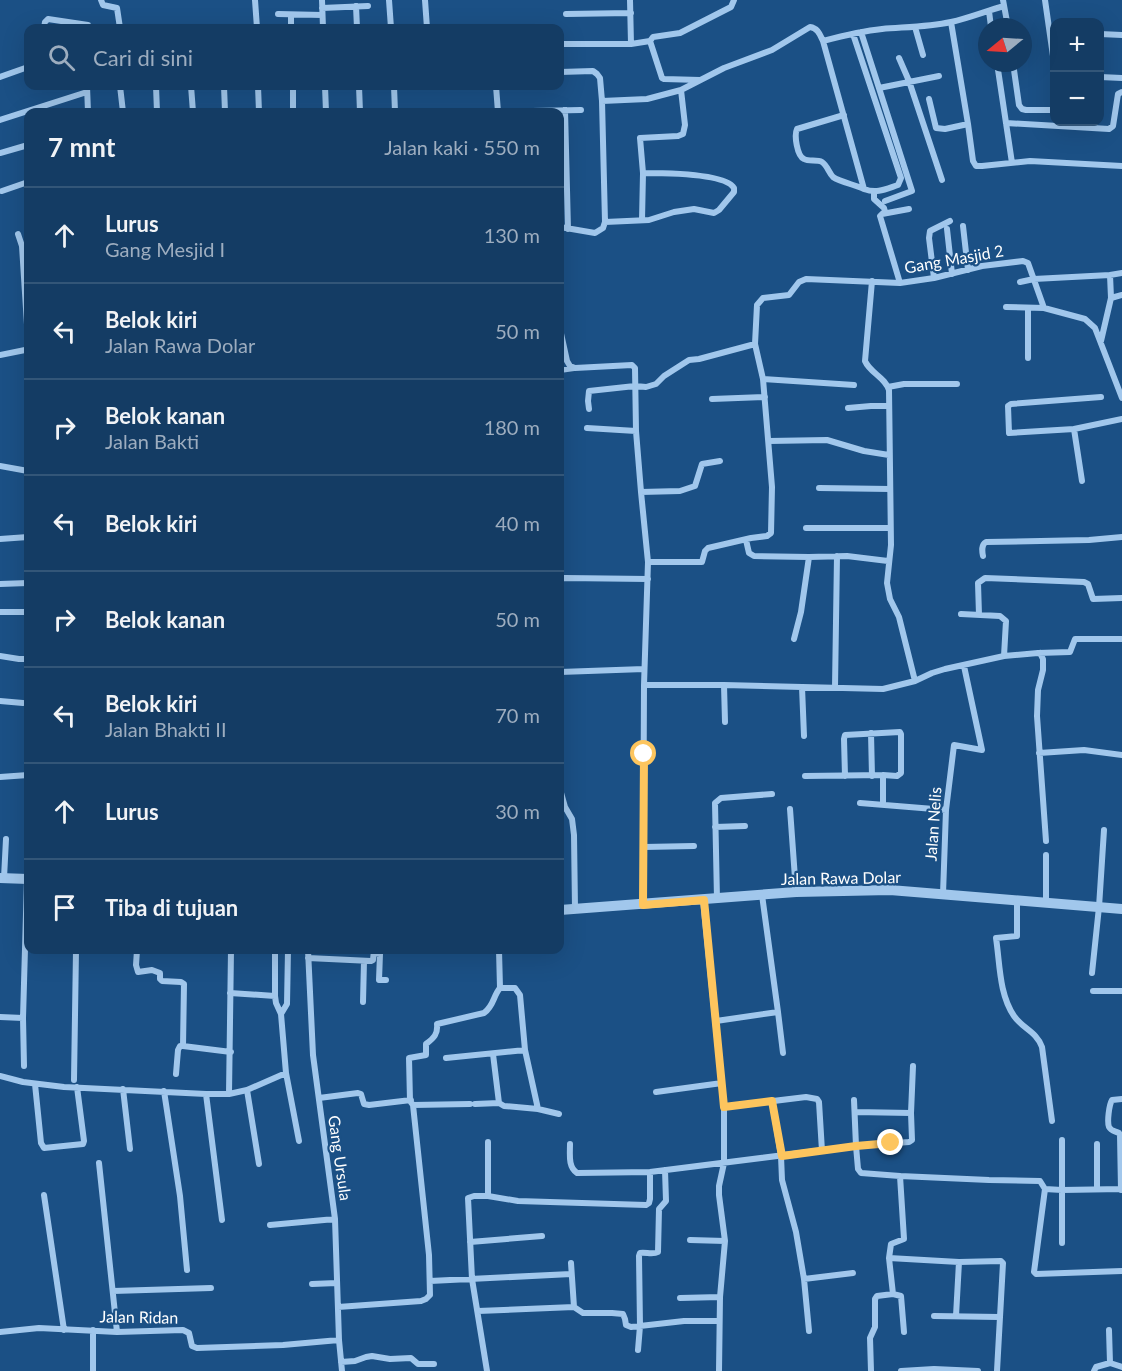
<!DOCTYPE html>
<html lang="id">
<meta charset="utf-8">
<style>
:root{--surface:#143c64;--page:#21476d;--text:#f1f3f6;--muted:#9dadbf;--line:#335678}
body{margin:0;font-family:Lato,sans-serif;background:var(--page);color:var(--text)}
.controls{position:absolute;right:18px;top:18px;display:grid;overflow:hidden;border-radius:12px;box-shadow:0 6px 24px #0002}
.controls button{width:54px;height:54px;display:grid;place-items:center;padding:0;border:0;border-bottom:2px solid var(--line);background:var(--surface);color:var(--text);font:30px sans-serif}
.compass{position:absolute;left:978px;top:18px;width:54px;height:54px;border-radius:50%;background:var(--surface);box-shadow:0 6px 24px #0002;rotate:252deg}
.stop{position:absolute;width:18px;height:18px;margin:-14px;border:4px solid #fdc55e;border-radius:50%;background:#fff}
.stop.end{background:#fdc55e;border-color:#fff;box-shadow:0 2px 6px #0008}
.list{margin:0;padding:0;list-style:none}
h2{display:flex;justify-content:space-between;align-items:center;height:78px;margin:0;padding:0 24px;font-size:26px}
h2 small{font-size:20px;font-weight:400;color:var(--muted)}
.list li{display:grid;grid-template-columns:39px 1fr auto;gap:18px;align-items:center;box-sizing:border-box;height:96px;padding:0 24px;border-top:2px solid var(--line)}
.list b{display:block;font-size:22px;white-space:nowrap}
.list p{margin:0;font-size:20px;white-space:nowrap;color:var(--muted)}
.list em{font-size:20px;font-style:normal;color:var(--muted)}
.icon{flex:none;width:33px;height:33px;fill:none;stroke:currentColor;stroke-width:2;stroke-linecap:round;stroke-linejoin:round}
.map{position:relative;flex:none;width:1122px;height:1371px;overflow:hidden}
.search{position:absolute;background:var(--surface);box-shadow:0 6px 24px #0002;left:24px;top:24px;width:540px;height:66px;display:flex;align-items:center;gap:15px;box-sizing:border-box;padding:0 21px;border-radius:12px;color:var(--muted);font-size:22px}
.panel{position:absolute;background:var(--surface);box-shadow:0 6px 24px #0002;left:24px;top:108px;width:540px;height:846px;border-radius:12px}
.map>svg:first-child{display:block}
</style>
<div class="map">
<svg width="1122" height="1371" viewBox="0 0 1122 1371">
<rect width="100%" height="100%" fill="#1b5085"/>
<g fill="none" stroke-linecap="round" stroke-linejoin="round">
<path stroke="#a1c7ec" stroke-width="6" d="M101 0 103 5 117 8 120 28
M255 0 257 28
M322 0 323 28
M389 0 391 28
M425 0 427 28
M630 0 631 44
M1003 0 1008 27
M1045 0 1054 63
M356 6 357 28
M322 8 368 6
M989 11 991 27
M278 14 322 15
M566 14 631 13
M291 15V28
M951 22 968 124 973 161 976 166H982L1030 161 1122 166
M915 27 923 55
M44 28 45 22 48 19 88 25
M861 32 912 191 885 201
M1100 34 1122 35
M650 41 662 78 664 79 700 80
M823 41C842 36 862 31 882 29 905 27 928 27 951 22 969 18 986 11 1004 6
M560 44H631L650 41 653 37 680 33 731 7 734 0
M899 58 909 81 942 180
M997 63 1012 163
M1013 63 1019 105 1022 109 1026 110H1054
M560 72 593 71 597 74 600 78 602 101 605 222 603 228 595 233 560 227
M0 77 28 67
M1100 77 1122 78
M87 86 88 112
M120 86 123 112
M156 86 157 112
M191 86 193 112
M224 86 225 112
M258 86 259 112
M293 86V112
M325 86 326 112
M359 86 360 112
M394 86 395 112
M496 86 498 112
M879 88 939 76
M929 99 936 128 945 129 968 124
M602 101 647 99 681 90 724 68 772 50 810 27C818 28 820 35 823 41L864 189C877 194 886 189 898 185L901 178 853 34
M565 110 568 229
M481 112 581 110
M844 115 797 129C794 135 797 156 804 159 809 162 817 159 822 162 827 165 829 173 833 177 840 182 856 185 864 189
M0 120 87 92
M1006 123 1109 129 1113 126 1118 94 1122 92
M0 153 28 145
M2 191 28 182
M874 192V199L884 208 885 212
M642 220 643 173 640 138 678 136 683 134 685 125 681 90
M605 222 649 220 674 212 694 209 714 213 719 210 734 192V188C725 173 662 173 643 173
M963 226 968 270
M947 229 952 274
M18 234 22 246 28 340
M934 278 929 238 930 231 950 221
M872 281 865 361C870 373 885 377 889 390L891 545 887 583 890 599 899 617 915 681
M1020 282 1034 279 1110 275
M900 283 880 216 882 214 909 209
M1111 298 1110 275 1122 273
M1006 307 1044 308
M560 329 567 361 570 366 575 368 632 365 635 368 636 431 641 492 648 562 644 685 643 904
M1101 341 1111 298 1122 295
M0 355 25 350 28 347
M1028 358V308
M560 370 574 368
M763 379 854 385
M888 387 904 384H957
M712 399 765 397
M848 408 871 406H889
M589 409 588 401 589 391 635 386 646 387 656 384 664 376 689 360 699 359 755 344
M587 428 636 431
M1074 429 1009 433 1008 406 1011 404 1101 397
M769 441 827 440 864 451 889 455
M0 466 28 471
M1082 481 1074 429 1122 419
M819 488 890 489
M641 492 680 491 695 486 702 464 720 461
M806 528H890
M0 539 28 537
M746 540 749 553 754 556 809 557 847 556 888 561
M983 556C982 551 981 545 986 542L1089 540 1122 537
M648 562H702L705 551 708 548 751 538 767 536 771 533 772 487 763 379 755 344 757 305 763 298 789 295 799 282 806 279 900 283 934 278 982 266 1023 261 1028 263 1044 308 1085 319 1095 328 1122 398
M560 579 565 578 648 579
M0 584 28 583
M0 612H28
M961 614 1000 616 1006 621 1004 656
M979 615 978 583 985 578 1084 582 1088 584 1093 599 1122 598
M794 639 801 612 809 557
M1040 653 1043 659V670L1038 690 1037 716 1046 841
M0 656 19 659H28
M560 672 644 669
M644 685H724L883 689 915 681 932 673 945 669 1004 656 1038 653 1070 652 1075 639H1122
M724 685 725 722
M802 687 804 736
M835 687 837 556
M0 701 23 703
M871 733 872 776
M1039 753 1084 750 1122 755
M805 776 883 775V805
M845 776 844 739 845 735 900 732 901 734V773L897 776 883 775
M0 777 28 775
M560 789 565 807 572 819 574 835 575 909
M860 803 946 810
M790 809 796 892
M715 827 745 826
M644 847 694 846
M4 878 6 839
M943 894 946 810 954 745 982 750 964 666
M717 899 715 803 721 798 772 794
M703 900 724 1107V1163L719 1186V1195L725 1241 720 1297 719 1371
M1017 900V936L996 938C1000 964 999 994 1014 1016 1023 1029 1036 1031 1042 1047L1052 1121
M1046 903V855
M137 950 136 965 138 972 152 970 160 973V979L162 981 181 982 184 984 183 1046 231 1052
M308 950 313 1055 335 1219 339 1340 342 1371
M499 950 500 988H515L520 995 525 1050 538 1109
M374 953 380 954 379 980H386
M308 958 371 961 373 960 374 950
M1092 973 1099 907 1104 830
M1093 991H1122
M230 993 275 996
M363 1002 364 961
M778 1012 783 1053
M281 1014 287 1004 288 950
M0 1017 23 1018
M716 1021 778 1012 762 895
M493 1054 499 1103 504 1106 538 1109 559 1114
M446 1058 525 1050
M24 1066 23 1018 27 879
M286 1073 299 1141
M176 1074 178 1050 180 1046H183
M0 1076 23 1082 64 1087 206 1094H229L247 1090 286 1073 281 1014 276 1003 275 996V950
M74 1080 76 950
M35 1084 41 1143 44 1148 83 1144 84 1141 77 1087
M123 1089 130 1149
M247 1090 259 1164
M164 1091 180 1196 187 1270
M656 1092 722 1083
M206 1094 222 1220
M229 1094 231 950
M319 1098 358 1093 361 1094 364 1104 369 1105 411 1100
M854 1100 856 1146 909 1142 912 1140 911 1113 855 1112
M772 1101 781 1156 782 1180 796 1232 804 1279 809 1331
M470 1104 413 1105 410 1101 409 1058 426 1055V1044C434 1038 438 1034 437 1024L484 1013C494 1006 493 996 500 988
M475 1104 499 1103
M724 1107 806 1097 817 1099 819 1102 822 1151
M911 1113 913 1066
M570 1144C570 1155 568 1167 577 1173L650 1172 856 1146 858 1169 861 1173 900 1176
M1097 1144V1189
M99 1163 117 1332
M1045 1189 1062 1190 1122 1189
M1121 1190 1120 1135 1119 1133C1115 1131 1111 1131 1109 1127 1107 1122 1109 1105 1112 1100L1122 1099
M44 1195 64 1330
M488 1196V1142
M270 1225 335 1219
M690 1240 725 1241
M470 1242 542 1236
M1062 1243V1140
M889 1258 959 1262 1001 1261 1003 1263 997 1371
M571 1263 574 1307 583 1313H612L623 1314 625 1319 626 1325 631 1327 684 1321H719
M804 1279 853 1273
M430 1281 571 1274
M312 1284 337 1283
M113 1291 211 1288
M680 1298 720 1297
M338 1307 421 1301 426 1299 430 1295 429 1255 413 1105
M478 1311 574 1307
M934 1316 999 1317
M956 1316 959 1262
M93 1330V1371
M1109 1330 1110 1363
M0 1332 39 1328 117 1332 183 1330 189 1333 192 1346 197 1348 283 1345 339 1340
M904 1332 901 1296 893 1294 889 1258 891 1244 904 1239 900 1176 989 1180 1040 1181 1045 1189 1034 1272 1036 1274 1122 1271
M638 1350 640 1326 639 1256 640 1253C646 1252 653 1255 658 1252L659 1209 666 1201 665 1170
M341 1362 355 1361 366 1357 372 1356 390 1359 411 1358 418 1364H434
M487 1371 472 1279 468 1198 474 1196H488L518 1201 646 1205 649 1203 650 1199V1172
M871 1371 870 1338 875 1327V1299L877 1296 893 1294
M901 1371 934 1369 978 1371
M1094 1371 1096 1367 1110 1363 1122 1367"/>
<path stroke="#a1c7ec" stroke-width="10" d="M0 878 28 879
M560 910 796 892 890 890 1122 909"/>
</g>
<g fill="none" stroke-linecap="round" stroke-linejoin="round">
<path stroke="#fdc55e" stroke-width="8" d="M644 754 643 905 704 900 724 1107 772 1101 782 1156 856 1146 891 1143"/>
</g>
<g text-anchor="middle" stroke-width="4.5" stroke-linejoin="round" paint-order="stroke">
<g font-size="16" fill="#fff" stroke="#1b5085">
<text transform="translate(954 259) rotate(-10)" y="6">Gang Masjid 2</text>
<text transform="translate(933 824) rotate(-86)" y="6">Jalan Nelis</text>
<text transform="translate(841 878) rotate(-1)" y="6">Jalan Rawa Dolar</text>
<text transform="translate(340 1158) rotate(82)" y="6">Gang Ursula</text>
<text transform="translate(139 1317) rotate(1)" y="6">Jalan Ridan</text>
</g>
</g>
</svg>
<div class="controls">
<button>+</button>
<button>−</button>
</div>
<svg class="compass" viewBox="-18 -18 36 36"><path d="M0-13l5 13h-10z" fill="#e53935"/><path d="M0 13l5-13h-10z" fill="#9dadbf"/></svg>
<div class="stop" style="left:644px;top:754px"></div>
<div class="stop end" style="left:891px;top:1143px"></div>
<div class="search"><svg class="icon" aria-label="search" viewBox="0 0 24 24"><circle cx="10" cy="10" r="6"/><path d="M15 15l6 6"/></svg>Cari di sini</div>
<section class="panel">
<h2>7 mnt<small>Jalan kaki · 550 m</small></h2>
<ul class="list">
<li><svg class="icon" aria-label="ahead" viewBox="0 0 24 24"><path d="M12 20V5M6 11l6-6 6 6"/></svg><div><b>Lurus</b><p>Gang Mesjid I</p></div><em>130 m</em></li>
<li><svg class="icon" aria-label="left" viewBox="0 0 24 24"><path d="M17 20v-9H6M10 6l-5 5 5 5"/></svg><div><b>Belok kiri</b><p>Jalan Rawa Dolar</p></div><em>50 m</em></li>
<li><svg class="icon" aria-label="right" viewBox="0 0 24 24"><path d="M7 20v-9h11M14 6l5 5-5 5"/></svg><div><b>Belok kanan</b><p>Jalan Bakti</p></div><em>180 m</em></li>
<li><svg class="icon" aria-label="left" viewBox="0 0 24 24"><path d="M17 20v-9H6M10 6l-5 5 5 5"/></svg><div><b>Belok kiri</b></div><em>40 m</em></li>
<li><svg class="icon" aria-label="right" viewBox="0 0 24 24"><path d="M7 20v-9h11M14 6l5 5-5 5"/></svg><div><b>Belok kanan</b></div><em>50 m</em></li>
<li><svg class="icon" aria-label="left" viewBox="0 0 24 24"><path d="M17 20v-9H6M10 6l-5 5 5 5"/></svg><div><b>Belok kiri</b><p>Jalan Bhakti II</p></div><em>70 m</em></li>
<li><svg class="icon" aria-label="ahead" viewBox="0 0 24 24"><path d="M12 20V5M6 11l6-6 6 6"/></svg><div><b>Lurus</b></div><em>30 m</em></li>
<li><svg class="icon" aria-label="arrive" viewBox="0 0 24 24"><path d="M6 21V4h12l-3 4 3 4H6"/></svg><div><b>Tiba di tujuan</b></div></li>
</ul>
</section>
</div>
